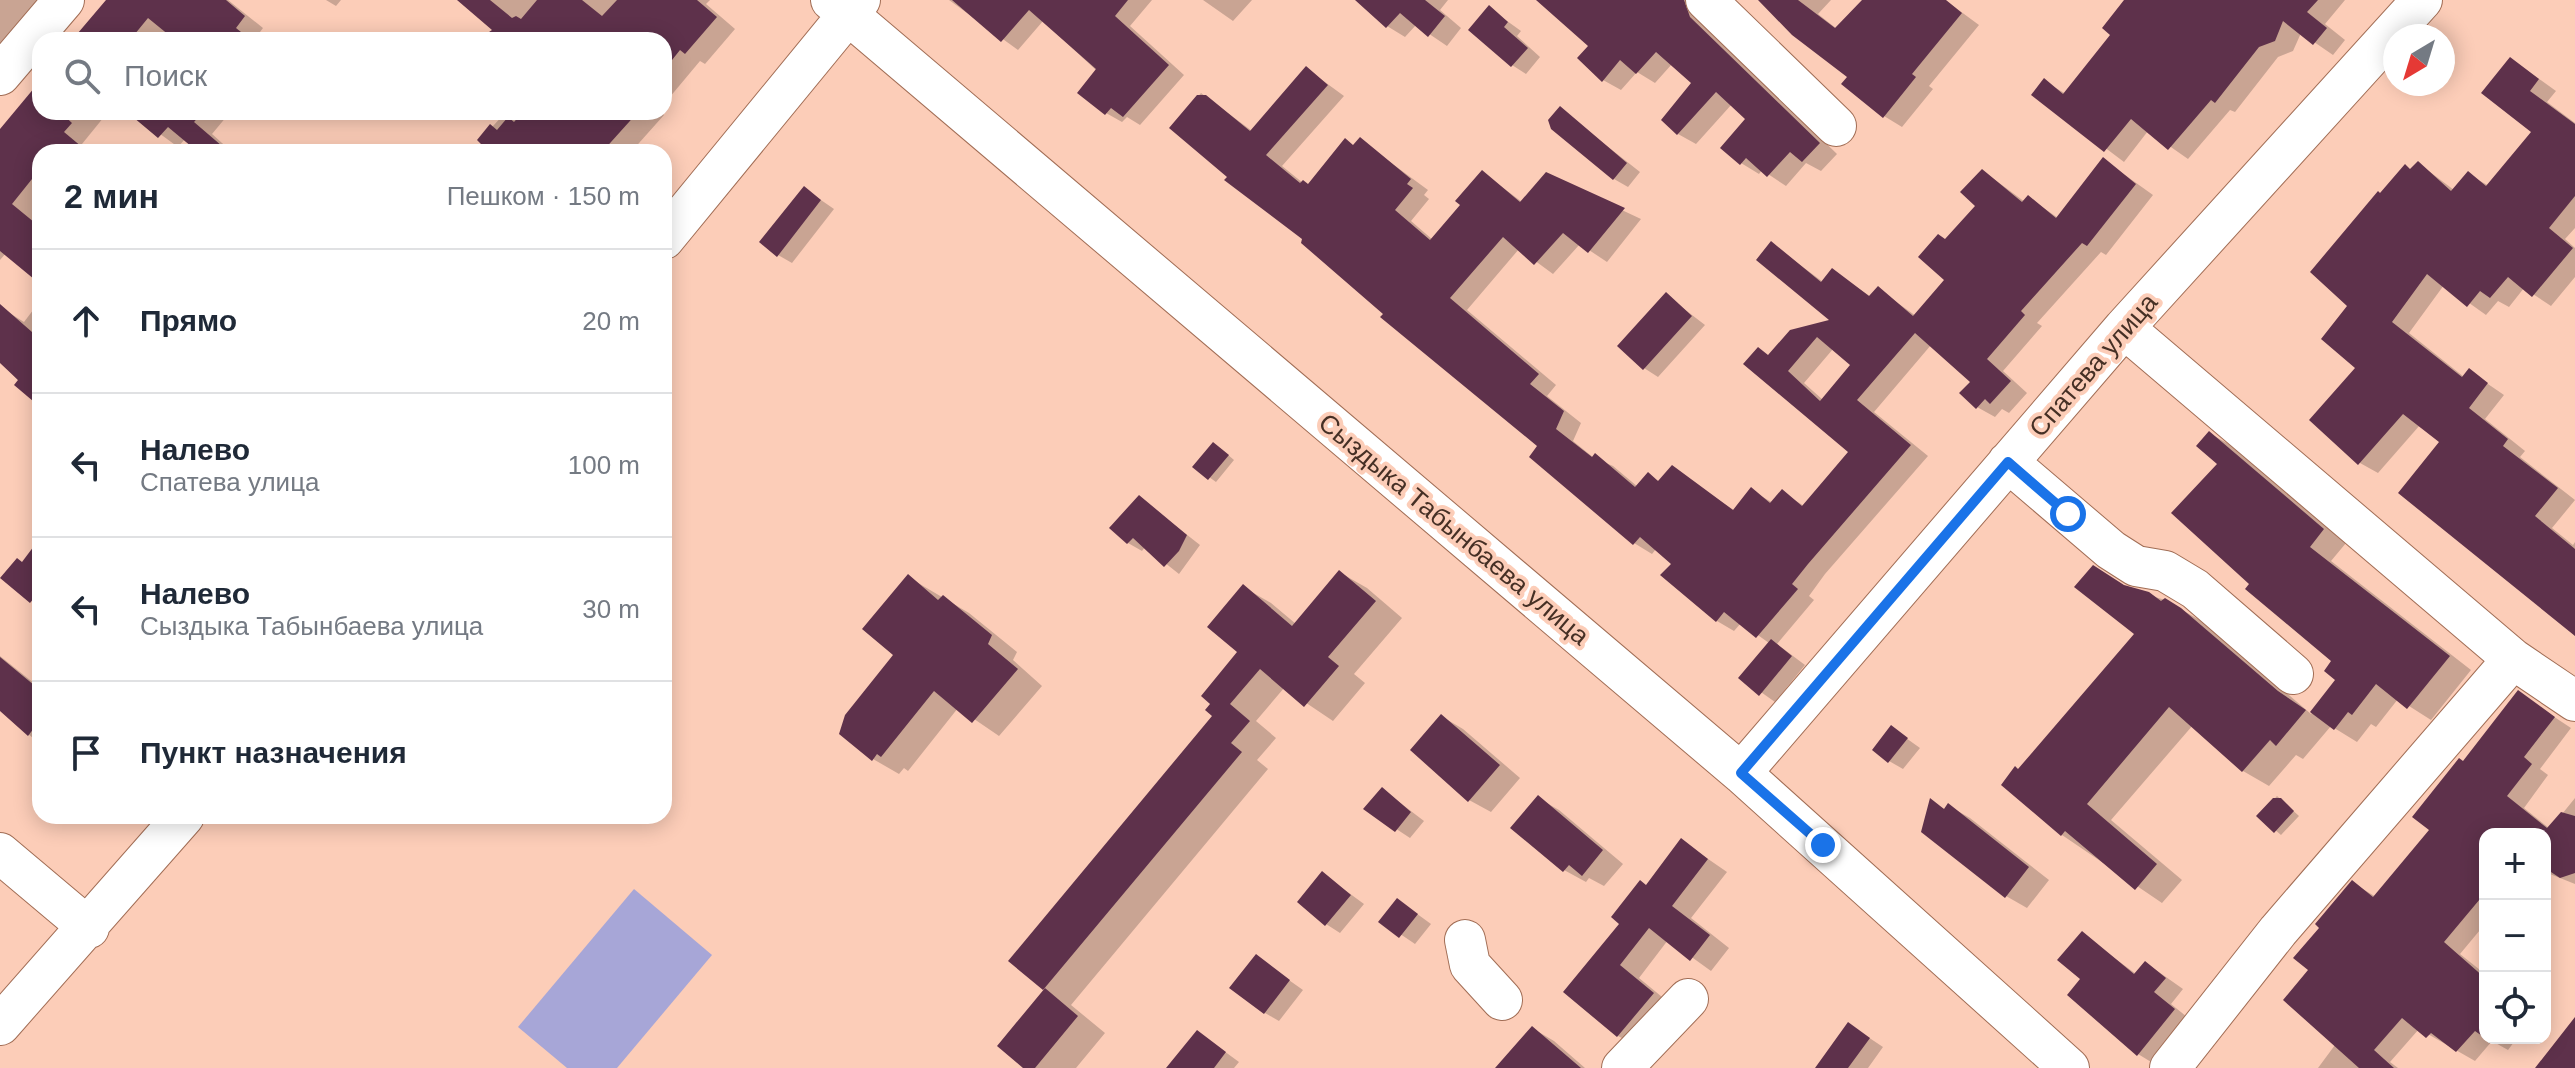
<!DOCTYPE html>
<html lang="ru">
<meta charset="utf-8">
<style>
:root{--surface:#fff;--page:#f2f2f3;--text:#1f2937;--muted:#747a83;--line:#e0e1e3}
body{margin:0;font-family:Arial,sans-serif;background:var(--page);color:var(--text)}
.controls{position:absolute;right:24px;bottom:24px;display:grid;overflow:hidden;border-radius:16px;box-shadow:0 4px 20px #0003}
.controls button{width:72px;height:72px;display:grid;place-items:center;padding:0;border:0;border-bottom:2px solid var(--line);background:var(--surface);color:var(--text);font:40px sans-serif}
.compass{position:absolute;left:2383px;top:24px;width:72px;height:72px;border-radius:50%;background:var(--surface);box-shadow:0 4px 20px #0003;rotate:218deg}
.stop{position:absolute;width:24px;height:24px;margin:-18px;border:6px solid #1a73e8;border-radius:50%;background:#fff}
.stop.end{background:#1a73e8;border-color:#fff;box-shadow:0 2px 8px #0008}
.list{margin:0;padding:0;list-style:none}
h2{display:flex;justify-content:space-between;align-items:center;height:104px;margin:0;padding:0 32px;font-size:34px}
h2 small{font-size:26px;font-weight:400;color:var(--muted)}
.list li{display:grid;grid-template-columns:52px 1fr auto;gap:24px;align-items:center;box-sizing:border-box;height:144px;padding:0 32px;border-top:2px solid var(--line)}
.list b{display:block;font-size:30px;white-space:nowrap}
.list p{margin:0;font-size:26px;white-space:nowrap;color:var(--muted)}
.list em{font-size:26px;font-style:normal;color:var(--muted)}
.icon{flex:none;width:44px;height:44px;fill:none;stroke:currentColor;stroke-width:2;stroke-linecap:round;stroke-linejoin:round}
.map{position:relative;flex:none;width:2575px;height:1068px;overflow:hidden}
.search{position:absolute;background:var(--surface);box-shadow:0 4px 20px #0003;left:32px;top:32px;width:640px;height:88px;display:flex;align-items:center;gap:20px;box-sizing:border-box;padding:0 28px;border-radius:24px;color:var(--muted);font-size:30px}
.panel{position:absolute;background:var(--surface);box-shadow:0 4px 20px #0003;left:32px;top:144px;width:640px;height:680px;border-radius:24px}
.map>svg:first-child{display:block}
</style>
<div class="map">
<svg width="2575" height="1068" viewBox="0 0 2575 1068">
<rect width="100%" height="100%" fill="#fccdb8"/>
<path fill="#a7a6d7" d="M634 889 712 955 617 1068H567L518 1027Z"/>
<path fill="#0003" fill-rule="evenodd" d="M0 0H61L0 70Z
M108 0H228L263 28 254 40H75Z
M326 0H341L336 6Z
M460 0H710L706 4 735 29 705 64 700 61 664 104V40H506Z
M949 0H1152L1130 26 1184 75 1140 125 1127 117 1122 122 1106 113 1097 71 1043 21 1018 50Z
M1203 0H1252L1233 21Z
M1358 0H1448L1440 10 1461 28 1447 46 1416 25 1405 37 1387 26Z
M1557 0H1704L1708 29 1837 154 1821 171 1806 163 1786 186 1762 170 1759 174 1741 163 1748 119 1732 104 1696 144 1678 134 1694 83 1672 64 1655 83 1637 72 1621 90 1603 80 1591 45Z
M1760 0H1831L1818 14 1837 29 1865 0H1945L1979 25 1929 86 1933 89 1902 127 1884 116 1850 77Z
M2127 0H2345L2325 24 2345 40 2333 55 2301 33 2293 51 2278 57 2235 112 2230 110 2188 159 2148 131 2124 162 2034 94 2044 81 2066 94 2112 34Z
M1489 8 1521 31 1517 36 1540 57 1526 74 1512 65Z
M2511 59 2556 91 2547 102 2575 123V228L2565 239 2575 248V277L2551 306 2524 288 2509 307 2498 301 2486 315 2444 285 2409 333 2464 377 2469 371 2504 395 2485 419 2525 451 2520 457 2575 500 2552 528 2573 545 2575 542V636L2441 442 2420 425 2378 473 2360 463 2358 368 2350 305 2381 195 2418 163 2454 190 2468 174 2489 186 2534 132Z
M1307 69 1344 96 1282 166 1303 183 1309 186 1360 140 1428 190 1424 195 1429 199 1411 221 1433 240 1463 205 1482 172 1522 202 1547 175 1641 219 1607 262 1580 244 1553 274 1519 249 1467 310 1556 385 1547 396 1581 423 1573 441 1594 458 1613 466 1638 487 1648 475 1660 482 1672 468 1735 511 1751 490 1773 503 1782 492 1804 506 1851 452 1770 356 1834 321 1772 244 1823 282 1832 270 1871 297 1878 289 1916 316 1947 280 1946 241 1978 206 1983 171 2025 202 2028 197 2058 218 2104 160 2153 195 2106 255 2101 252 2037 323 2042 326 2003 371 2027 393 2009 413 2002 409 1995 417 1977 407 1972 382 1931 345 1874 412 1928 456 1825 574 1809 596 1814 600 1777 644 1805 665 1775 702 1741 678 1769 643 1741 623 1734 631 1717 621 1673 564 1656 549 1652 554 1634 543 1540 446 1304 238 1172 128 1201 93 1252 131ZM1833 349 1852 365 1823 400 1804 383Z
M40 83V112H108L82 144 91 152H40V281L6 253 0 260V131Z
M1560 109 1640 172 1628 187 1614 179Z
M130 112H222L227 116 212 134 232 152H201L185 139 178 147Z
M506 112H661L664 115 631 152H494L480 140Z
M805 189 834 209 792 263 778 255Z
M1666 295 1705 325 1658 377 1644 368Z
M40 301V404L0 361V312L3 309 24 322Z
M2209 433 2232 446 2346 543 2331 561 2471 670 2431 720 2398 699 2376 727 2371 724 2357 742 2331 726 2303 759 2296 755 2269 786 2243 771 2193 725 2111 820 2182 880 2162 903 2062 835 2019 771 2137 634 2129 589 2165 600 2208 625 2311 714 2338 680 2334 661 2251 584Z
M1220 448 1234 460 1216 482 1195 467Z
M1140 498 1200 545 1179 574 1145 547 1142 551 1128 543Z
M40 552V606L31 601 23 563Z
M1339 572 1367 588 1402 618 1354 674 1365 683 1333 721 1284 688 1256 721 1276 738 1257 760 1268 769 1071 1005 1105 1033 1076 1068H1026L1046 989 1011 960 1214 716 1240 652 1243 587 1271 603 1296 624Z
M908 577 969 613 1017 652 1013 660 1042 686 999 736 958 708 908 771 904 768 899 774 873 759Z
M0 656 40 688V744L0 710Z
M2518 693 2571 728 2540 769 2548 775 2524 808 2550 829 2575 798V884L2545 872V834H2485V924L2460 954 2485 974V1038H2517L2508 1050 2492 1041 2475 1061 2419 1029 2390 1062 2398 1068H2318L2335 1045 2310 970 2322 927 2353 883 2376 897 2432 830 2464 763Z
M1441 716 1463 729 1520 778 1491 812 1469 800Z
M1892 728 1920 748 1903 769 1889 761Z
M1382 789 1424 821 1410 838 1366 809Z
M2277 796 2299 816 2281 835 2259 816Z
M1538 798 1559 810 1623 864 1604 886 1589 878 1586 882 1564 870Z
M1931 802 1946 810 1949 806 1970 818 2049 880 2027 908 2006 896Z
M1682 841 1727 872 1691 918 1729 948 1711 971 1668 940 1639 978 1673 1006 1639 1047 1618 1036 1565 991 1622 923Z
M1323 874 1364 904 1340 933 1326 924Z
M1398 900 1431 924 1415 944 1381 921Z
M2082 934 2136 974 2146 963 2183 989 2171 1004 2192 1021 2156 1065 2138 1054 2070 994 2083 979Z
M1256 957 1303 990 1279 1021 1265 1013Z
M1532 1028 1554 1041 1585 1068H1500Z
M1198 1032 1239 1062 1234 1068H1177Z
M1862 1033 1883 1047 1868 1068H1818Z"/>
<path fill="#5e314b" fill-rule="evenodd" d="M106 0H226L245 16 236 28 251 40H175L148 18 130 40H72Z
M457 0H490L512 18 516 16 521 19 537 0H582L602 16 617 0H697L717 17 685 54 680 50 664 70V40H477L492 30Z
M952 0H1128L1115 16 1169 65 1123 117 1111 108 1105 115 1077 93 1096 69 1029 10 1001 42Z
M1355 0H1425L1445 16 1428 37 1400 13 1386 28Z
M1536 0H1684L1690 17 1820 143 1802 162 1790 152 1767 177 1746 158 1740 165 1720 148 1745 119 1716 92 1677 135 1661 120 1691 83 1656 52 1636 74 1620 60 1602 82 1577 58 1588 46Z
M1758 0H1798L1835 28 1862 0H1946L1962 13 1912 74 1916 77 1883 118 1841 84 1847 77 1792 35Z
M2124 0H2318L2307 12 2327 28 2313 45 2283 21 2275 41 2259 47 2215 103 2211 100 2168 150 2131 119 2104 152 2031 95 2044 78 2063 94 2110 35 2102 28Z
M1489 5 1508 22 1504 27 1528 48 1511 67 1468 30Z
M2510 57 2539 79 2530 91 2575 124V196L2549 228 2573 248 2532 297 2508 277 2490 298 2480 291 2467 307 2427 274 2392 322 2462 377 2469 368 2488 383 2469 408 2508 439 2503 446 2558 488 2535 516 2575 549V636L2398 493 2439 442 2403 414 2358 465 2309 420 2355 368 2321 339 2347 306 2310 272 2378 191 2380 193 2405 164 2410 169 2418 161 2451 191 2468 171 2486 186 2531 132 2481 93Z
M1306 66 1328 85 1266 155 1300 183 1303 180 1308 184 1345 138 1353 145 1360 137 1411 179 1407 184 1413 188 1395 210 1430 240 1460 205 1455 201 1482 170 1520 202 1546 172 1625 208 1588 253 1563 233 1534 265 1503 237 1450 298 1539 374 1530 384 1564 411 1556 429 1592 457 1595 453 1635 487 1648 472 1658 481 1672 465 1733 510 1751 487 1770 503 1782 489 1802 506 1848 452 1743 364 1758 347 1768 355 1790 330 1829 320 1756 260 1771 241 1821 282 1832 268 1869 296 1878 286 1913 316 1944 280 1918 257 1938 234 1945 239 1975 206 1960 192 1982 169 2022 202 2028 195 2056 218 2103 157 2136 184 2087 246 2082 243 2021 311 2025 315 1987 359 2011 381 1990 404 1985 399 1976 409 1959 393 1970 382 1915 333 1857 400 1911 445 1808 564 1792 584 1798 589 1756 638 1724 612 1716 622 1660 575 1671 564 1640 537 1633 545 1529 457 1537 446 1380 317 1383 314 1301 243 1302 239 1224 180 1227 177 1169 128 1197 95H1206L1250 131ZM1817 337 1850 365 1820 401 1788 371Z
M40 81V112H60L72 123 64 132 88 152H40V169L12 204 40 227V284L0 251V129Z
M1560 106 1627 163 1613 180 1551 129 1548 120Z
M127 112H203L194 122 229 152H198L168 127 158 138Z
M523 112H638L602 152H478L483 146 477 140 490 124 497 130 508 117 514 122Z
M804 186 821 200 777 257 759 242Z
M1666 292 1692 316 1643 370 1617 346Z
M0 304 40 339V407L14 385 18 380 0 363Z
M2209 431 2324 529 2310 547 2450 656 2407 709 2376 684 2352 715 2348 712 2334 730 2310 712 2335 680 2324 671 2331 661 2245 589 2249 584 2171 513 2217 464 2196 446Z
M1213 442 1229 455 1208 480 1192 467Z
M1139 495 1187 535 1179 551 1164 567 1133 538 1127 544 1109 528Z
M40 538V590L30 603 0 578 17 558 22 562Z
M2093 565 2124 585 2149 592 2161 601 2165 598 2181 608 2278 691 2306 710 2276 746 2270 740 2242 772 2169 707 2087 804 2157 864 2135 890 2065 831 2061 836 2001 785 2015 766 2018 769 2134 634 2074 587Z
M1339 570 1376 601 1328 657 1339 666 1304 707 1260 669 1230 704 1250 721 1231 743 1242 752 1043 990 1008 961 1212 716 1205 710 1210 704 1201 696 1237 652 1207 627 1243 584 1292 626Z
M908 574 938 600 943 595 992 635 988 644 1018 669 972 723 934 691 881 757 877 754 872 761 839 734 845 715 893 655 862 629Z
M1771 639 1792 656 1759 696 1738 678Z
M0 657 40 690V720L28 736 0 711Z
M2518 690 2555 717 2524 757 2532 764 2507 796 2547 828 2561 812 2575 816V873L2560 878 2545 868V834H2485V893L2444 942 2485 978V1038L2475 1031 2456 1052 2431 1033 2426 1038 2402 1018 2374 1050 2394 1068H2359L2283 1000 2308 970 2293 958 2319 928 2315 924 2352 880 2373 897 2429 830 2412 817 2459 758 2463 761Z
M1441 714 1500 765 1468 802 1410 750Z
M1891 725 1908 738 1888 763 1872 750Z
M1382 787 1411 812 1395 832 1363 809Z
M1538 795 1603 850 1582 876 1569 865 1563 872 1510 828Z
M1930 798 1944 809 1948 803 2029 867 2005 898 1921 832Z
M2273 798H2281L2294 811 2274 833 2256 816Z
M1681 838 1708 859 1672 906 1710 935 1690 961 1649 928 1620 965 1654 993 1617 1037 1563 992 1619 924 1611 917 1640 880 1646 885Z
M1322 871 1351 895 1325 926 1297 902Z
M1397 898 1418 914 1399 938 1378 922Z
M2082 931 2134 974 2145 961 2166 978 2154 992 2175 1009 2137 1056 2067 995 2080 979 2057 960Z
M1256 954 1290 980 1264 1014 1229 988Z
M1045 988 1078 1016 1035 1068H1023L997 1046Z
M2575 1017V1068H2535Z
M1848 1022 1870 1038 1848 1068H1815Z
M1532 1026 1581 1068H1495Z
M1197 1030 1226 1052 1214 1068H1166Z"/>
<g fill="none" stroke-linecap="round" stroke-linejoin="round">
<defs>
<path id="minor" d="M831 0 1741 773 2069 1068
M1706 0 1836 126
M0 75 64 0
M664 239 860 0
M2124 328 2513 659 2575 701
M2008 462 2111 550 2136 566 2165 571 2195 589 2293 674
M1741 773 2124 328 2422 0
M0 853 89 928
M1465 940 1470 965 1502 1000
M0 1025 184 816
M1622 1068 1688 999
M2170 1068 2278 931 2513 659"/>
</defs>
<use href="#minor" stroke="#a16d55" stroke-width="42"/>
<use href="#minor" stroke="#fff" stroke-width="40"/>
</g>
<g fill="none" stroke-linecap="round" stroke-linejoin="round">
<path stroke="#1a73e8" stroke-width="10" d="M1823 845 1741 773 2008 462 2068 514"/>
</g>
<g text-anchor="middle" stroke-width="8" stroke-linejoin="round" paint-order="stroke">
<g font-size="26" fill="#463025" stroke="#fccdb8">
<text transform="translate(2093 365) rotate(-49)" y="9">Спатева улица</text>
<text transform="translate(1454 529) rotate(40)" y="9">Сыздыка Табынбаева улица</text>
</g>
</g>
</svg>
<div class="controls">
<button>+</button>
<button>−</button>
<button><svg class="icon" aria-label="locate" viewBox="0 0 24 24"><circle cx="12" cy="12" r="6"/><path d="M12 2v4M12 18v4M2 12h4M18 12h4"/></svg></button>
</div>
<svg class="compass" viewBox="-18 -18 36 36"><path d="M0-13l5 13h-10z" fill="#e53935"/><path d="M0 13l5-13h-10z" fill="#747a83"/></svg>
<div class="stop" style="left:2068px;top:514px"></div>
<div class="stop end" style="left:1823px;top:845px"></div>
<div class="search"><svg class="icon" aria-label="search" viewBox="0 0 24 24"><circle cx="10" cy="10" r="6"/><path d="M15 15l6 6"/></svg>Поиск</div>
<section class="panel">
<h2>2 мин<small>Пешком · 150 m</small></h2>
<ul class="list">
<li><svg class="icon" aria-label="ahead" viewBox="0 0 24 24"><path d="M12 20V5M6 11l6-6 6 6"/></svg><div><b>Прямо</b></div><em>20 m</em></li>
<li><svg class="icon" aria-label="left" viewBox="0 0 24 24"><path d="M17 20v-9H6M10 6l-5 5 5 5"/></svg><div><b>Налево</b><p>Спатева улица</p></div><em>100 m</em></li>
<li><svg class="icon" aria-label="left" viewBox="0 0 24 24"><path d="M17 20v-9H6M10 6l-5 5 5 5"/></svg><div><b>Налево</b><p>Сыздыка Табынбаева улица</p></div><em>30 m</em></li>
<li><svg class="icon" aria-label="arrive" viewBox="0 0 24 24"><path d="M6 21V4h12l-3 4 3 4H6"/></svg><div><b>Пункт назначения</b></div></li>
</ul>
</section>
</div>
